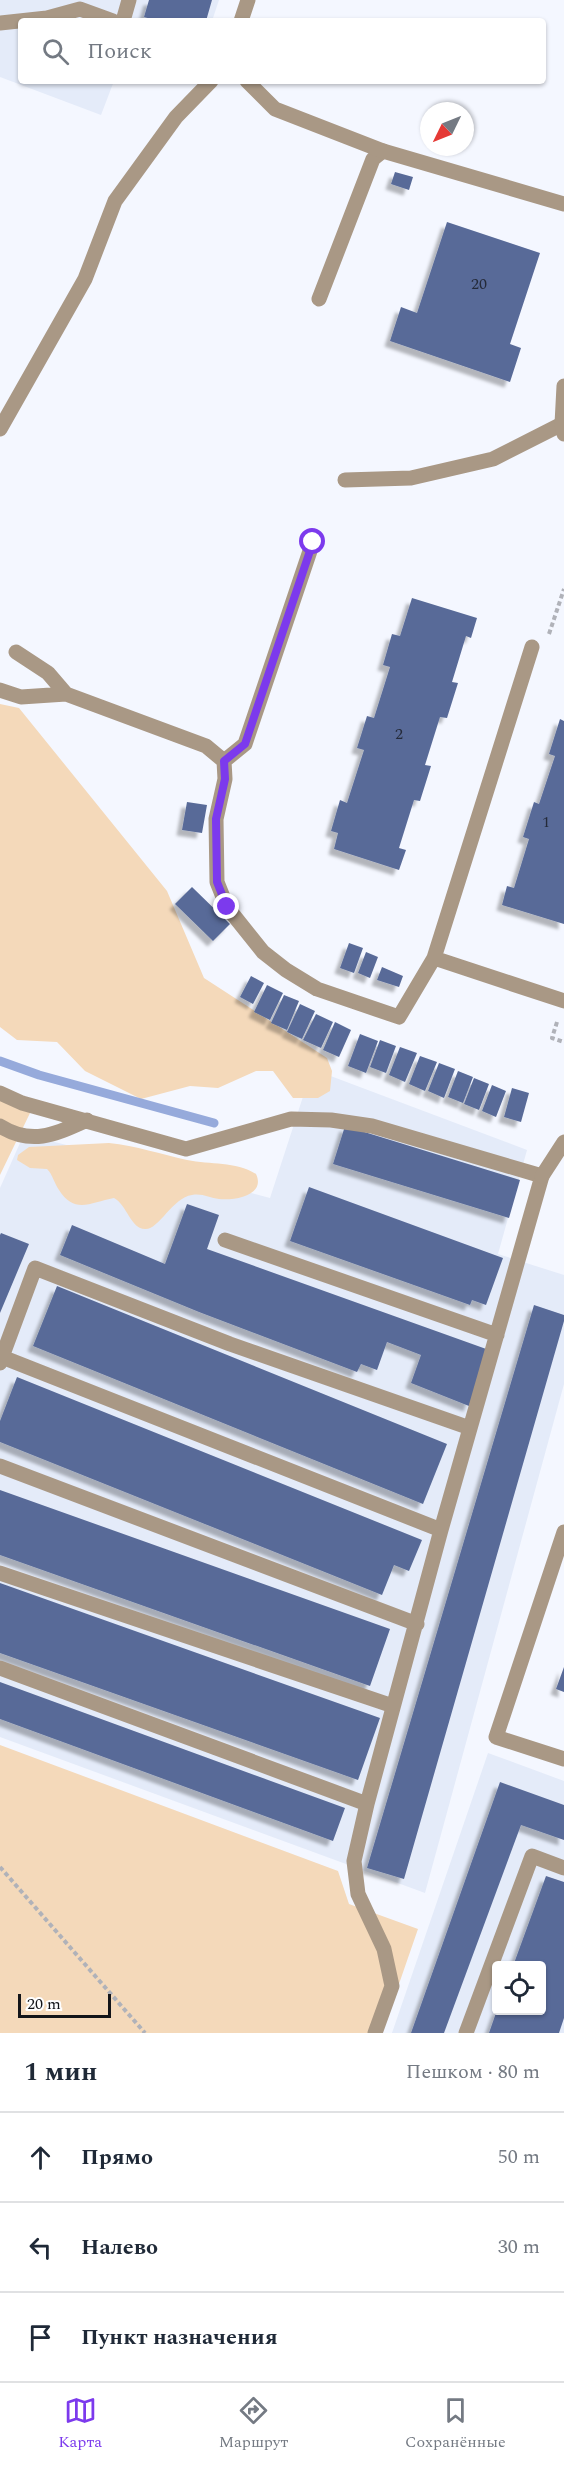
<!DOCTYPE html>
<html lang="ru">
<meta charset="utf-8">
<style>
:root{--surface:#fff;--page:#f2f2f3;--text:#1f2937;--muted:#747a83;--line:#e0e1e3;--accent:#7c3aed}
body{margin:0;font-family:Spectral,serif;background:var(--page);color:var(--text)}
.controls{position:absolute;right:18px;bottom:18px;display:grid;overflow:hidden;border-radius:6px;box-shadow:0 2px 4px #0004}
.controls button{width:54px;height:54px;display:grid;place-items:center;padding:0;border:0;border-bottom:2px solid var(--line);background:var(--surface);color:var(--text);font:30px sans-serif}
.compass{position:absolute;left:420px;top:102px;width:54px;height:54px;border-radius:50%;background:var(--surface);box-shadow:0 2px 4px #0004;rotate:227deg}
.scale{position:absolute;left:18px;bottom:15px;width:93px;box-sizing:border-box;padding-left:6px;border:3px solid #131519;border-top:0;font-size:16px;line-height:21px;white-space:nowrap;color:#131519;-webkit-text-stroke:4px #fff;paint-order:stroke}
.stop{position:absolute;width:18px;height:18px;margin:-14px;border:4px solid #7c3aed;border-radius:50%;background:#fff}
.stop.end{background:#7c3aed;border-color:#fff;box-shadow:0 2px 6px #0008}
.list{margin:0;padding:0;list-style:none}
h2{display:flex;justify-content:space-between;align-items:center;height:78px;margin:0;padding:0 24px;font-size:26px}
h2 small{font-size:20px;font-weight:400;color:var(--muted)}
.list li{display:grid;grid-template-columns:39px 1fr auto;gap:18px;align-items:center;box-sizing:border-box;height:90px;padding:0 24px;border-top:2px solid var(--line)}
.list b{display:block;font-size:22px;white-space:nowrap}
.list em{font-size:20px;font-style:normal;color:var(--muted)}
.icon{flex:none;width:33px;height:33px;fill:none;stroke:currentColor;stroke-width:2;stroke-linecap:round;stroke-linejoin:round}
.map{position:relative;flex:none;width:564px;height:2033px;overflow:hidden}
.search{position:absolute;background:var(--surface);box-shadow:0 2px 4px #0004;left:18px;right:18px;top:18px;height:66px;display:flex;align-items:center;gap:15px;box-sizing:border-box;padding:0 21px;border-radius:6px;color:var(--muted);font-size:22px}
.sheet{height:348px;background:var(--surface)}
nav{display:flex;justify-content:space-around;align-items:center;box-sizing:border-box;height:84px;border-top:2px solid var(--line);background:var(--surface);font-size:16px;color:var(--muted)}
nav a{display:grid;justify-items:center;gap:3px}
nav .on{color:var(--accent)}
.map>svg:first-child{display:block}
</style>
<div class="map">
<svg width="564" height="2033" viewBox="0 0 564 2033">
<defs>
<filter id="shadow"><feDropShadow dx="-5.5" dy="5.5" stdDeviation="1.5" flood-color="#0004"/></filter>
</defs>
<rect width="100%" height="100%" fill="#f4f7ff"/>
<path fill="#e4ebf9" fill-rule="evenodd" d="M0 0H219L212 21H21V81H114L101 115 0 77Z
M312 1069 527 1150 498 1254 564 1275V1384L425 1893 0 1737V1188L24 1134 270 1198Z
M488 1753 564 1781V2033H392ZM496 1966H542V2010H496Z"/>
<path fill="#f4d9ba" d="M0 704 19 708 167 891 204 978 327 1058 332 1071 330 1091 318 1098H293L273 1071H256L218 1088 190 1086 141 1099 85 1071 57 1042 17 1040 0 1027Z
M0 1100 31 1111 0 1175Z
M109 1143C136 1146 161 1154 187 1160 211 1165 235 1161 256 1174 266 1195 235 1201 219 1199 210 1198 202 1193 192 1195 172 1198 159 1230 145 1229 131 1229 127 1205 114 1198 91 1202 75 1215 59 1190 54 1183 53 1175 47 1169L30 1168 17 1160 18 1155 29 1147Z
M0 1745 338 1871 349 1904 418 1929 382 2033H0Z"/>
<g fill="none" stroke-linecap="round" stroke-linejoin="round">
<path stroke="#96aadb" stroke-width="9" d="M0 1061 39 1075 214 1123"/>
</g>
<path fill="#596b98" filter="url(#shadow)" d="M149 0H212L206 21H158L144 17Z
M395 172 413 177 409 190 391 184Z
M447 222 540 253 510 344 521 348 510 382 390 341 401 307 417 313Z
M412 598 477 618 471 638 466 636 452 682 458 683 447 718 440 717 425 765 431 766 420 801 414 800 399 848 406 850 399 870 334 849 338 833 331 831 340 800 347 803 364 750 357 748 367 716 374 718 390 667 383 665 392 634 400 636Z
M560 719 564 721V924L502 905 507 886 514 888 529 839 523 837 534 802 539 804 555 756 549 754Z
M187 802 207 805 202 833 182 830Z
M192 887 230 924 213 941 175 904Z
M349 943 363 948 354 973 340 968Z
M366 952 378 957 370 978 358 973Z
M382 967 403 976 399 987 377 980Z
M251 976 264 983 253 1004 240 997Z
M267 985 283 993 270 1020 254 1012Z
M284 995 299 1001 287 1030 271 1023Z
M300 1004 315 1011 302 1039 287 1032Z
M316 1014 333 1022 321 1048 303 1040Z
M335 1022 351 1030 339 1057 323 1050Z
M360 1034 378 1041 366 1073 348 1066Z
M380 1040 396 1046 386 1073 370 1067Z
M400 1047 417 1053 405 1082 389 1075Z
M420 1056 437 1062 425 1091 409 1084Z
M439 1063 455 1069 444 1098 428 1091Z
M458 1071 473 1077 463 1103 448 1097Z
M474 1078 489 1084 479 1110 464 1104Z
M492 1085 506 1091 496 1117 482 1111Z
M512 1088 529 1093 521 1122 504 1117Z
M345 1126 520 1180 509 1218 333 1164Z
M309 1187 503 1258 486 1305 472 1300 470 1305 290 1241Z
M187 1204 219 1215 207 1249 489 1350 469 1406 411 1383 421 1355 387 1342 377 1370 361 1364 357 1372 199 1312 60 1255 72 1225 165 1264Z
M1 1233 29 1244 0 1313V1235Z
M57 1286 447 1444 423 1504 33 1346Z
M534 1305 564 1315V1321L404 1879 367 1868Z
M17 1377 422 1540 409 1571 394 1565 382 1595 0 1442V1421Z
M0 1490 390 1629 370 1686 0 1555Z
M0 1583 380 1718 358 1780 0 1653Z
M564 1667V1692L556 1689Z
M0 1682 345 1808 333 1841 0 1719Z
M500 1782 564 1805V1840L521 1825 444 2033H411Z
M546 1876 564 1882V2018L559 2033H489L497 2010H542V1966H513Z"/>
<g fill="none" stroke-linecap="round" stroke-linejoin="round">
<path stroke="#b0b2b9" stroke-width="4" stroke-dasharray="4.5 3" stroke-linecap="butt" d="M549 634 564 589
M557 1022 552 1038 564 1042
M0 1867 145 2033"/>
<path stroke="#a99885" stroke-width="15" d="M123 21 129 0
M0 23 47 18 80 9 113 21
M319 299 373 159 383 151
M0 429 85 279 115 201 176 117 211 81
M345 480 411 478 493 459 562 424
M313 542 245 744 224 761 225 779 216 819 217 882 227 907 263 952 286 970 317 989 399 1017 434 958 532 647
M16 652 48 673 66 694
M0 690 21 697 66 694 206 746 224 761
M434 958 564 1001
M0 1093 22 1103 186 1149 291 1119 331 1120 372 1126 542 1176 441 1530 367 1804 354 1861 358 1894 384 1949 392 1986 375 2033
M0 1126C32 1146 56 1134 87 1120
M225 1240 497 1335
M2 1357 35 1268 230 1344 470 1428
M0 1363 2 1357 441 1530
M0 1466 417 1624
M564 1532 496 1737 564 1759
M0 1573 393 1706
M0 1668 367 1804
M466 2033 532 1856 564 1868"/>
<path stroke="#a99885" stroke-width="15" d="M241 21 248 0
M247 81 275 109 383 151 564 204
M564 386 562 424 564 434
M542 1176 564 1142"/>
</g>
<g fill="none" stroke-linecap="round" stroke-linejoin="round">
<path stroke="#7c3aed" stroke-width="8" d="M227 907 217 882 216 819 225 779 224 761 245 744 313 542"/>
</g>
<g text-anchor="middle" stroke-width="4.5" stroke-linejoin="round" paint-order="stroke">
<g font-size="16" fill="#242a39">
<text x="479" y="289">20</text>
<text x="399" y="739">2</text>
<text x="546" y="827">1</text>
</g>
</g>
</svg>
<div class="controls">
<button><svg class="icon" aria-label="locate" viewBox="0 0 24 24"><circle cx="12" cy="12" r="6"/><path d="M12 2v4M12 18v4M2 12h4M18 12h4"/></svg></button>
</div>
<svg class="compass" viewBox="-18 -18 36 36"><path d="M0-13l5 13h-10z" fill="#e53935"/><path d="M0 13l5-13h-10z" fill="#747a83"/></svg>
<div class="scale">20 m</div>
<div class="stop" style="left:313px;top:542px"></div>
<div class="stop end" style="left:227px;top:907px"></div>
<div class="search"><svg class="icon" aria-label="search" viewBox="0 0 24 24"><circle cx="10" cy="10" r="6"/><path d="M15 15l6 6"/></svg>Поиск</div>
</div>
<section class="sheet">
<h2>1 мин<small>Пешком · 80 m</small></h2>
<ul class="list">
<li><svg class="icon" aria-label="ahead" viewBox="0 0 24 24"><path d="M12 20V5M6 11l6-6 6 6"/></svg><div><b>Прямо</b></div><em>50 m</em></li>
<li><svg class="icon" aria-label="left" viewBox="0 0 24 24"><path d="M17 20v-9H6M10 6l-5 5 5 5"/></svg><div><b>Налево</b></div><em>30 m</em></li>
<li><svg class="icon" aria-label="arrive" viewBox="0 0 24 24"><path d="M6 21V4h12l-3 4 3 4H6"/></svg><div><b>Пункт назначения</b></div></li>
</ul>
</section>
<nav>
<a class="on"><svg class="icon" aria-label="map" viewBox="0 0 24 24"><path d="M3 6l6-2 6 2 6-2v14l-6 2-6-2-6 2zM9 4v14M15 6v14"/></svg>Карта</a>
<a><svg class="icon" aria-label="directions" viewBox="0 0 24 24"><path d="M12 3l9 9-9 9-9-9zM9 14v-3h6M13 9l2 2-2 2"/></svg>Маршрут</a>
<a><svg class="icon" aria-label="saved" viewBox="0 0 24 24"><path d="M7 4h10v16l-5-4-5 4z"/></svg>Сохранённые</a>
</nav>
